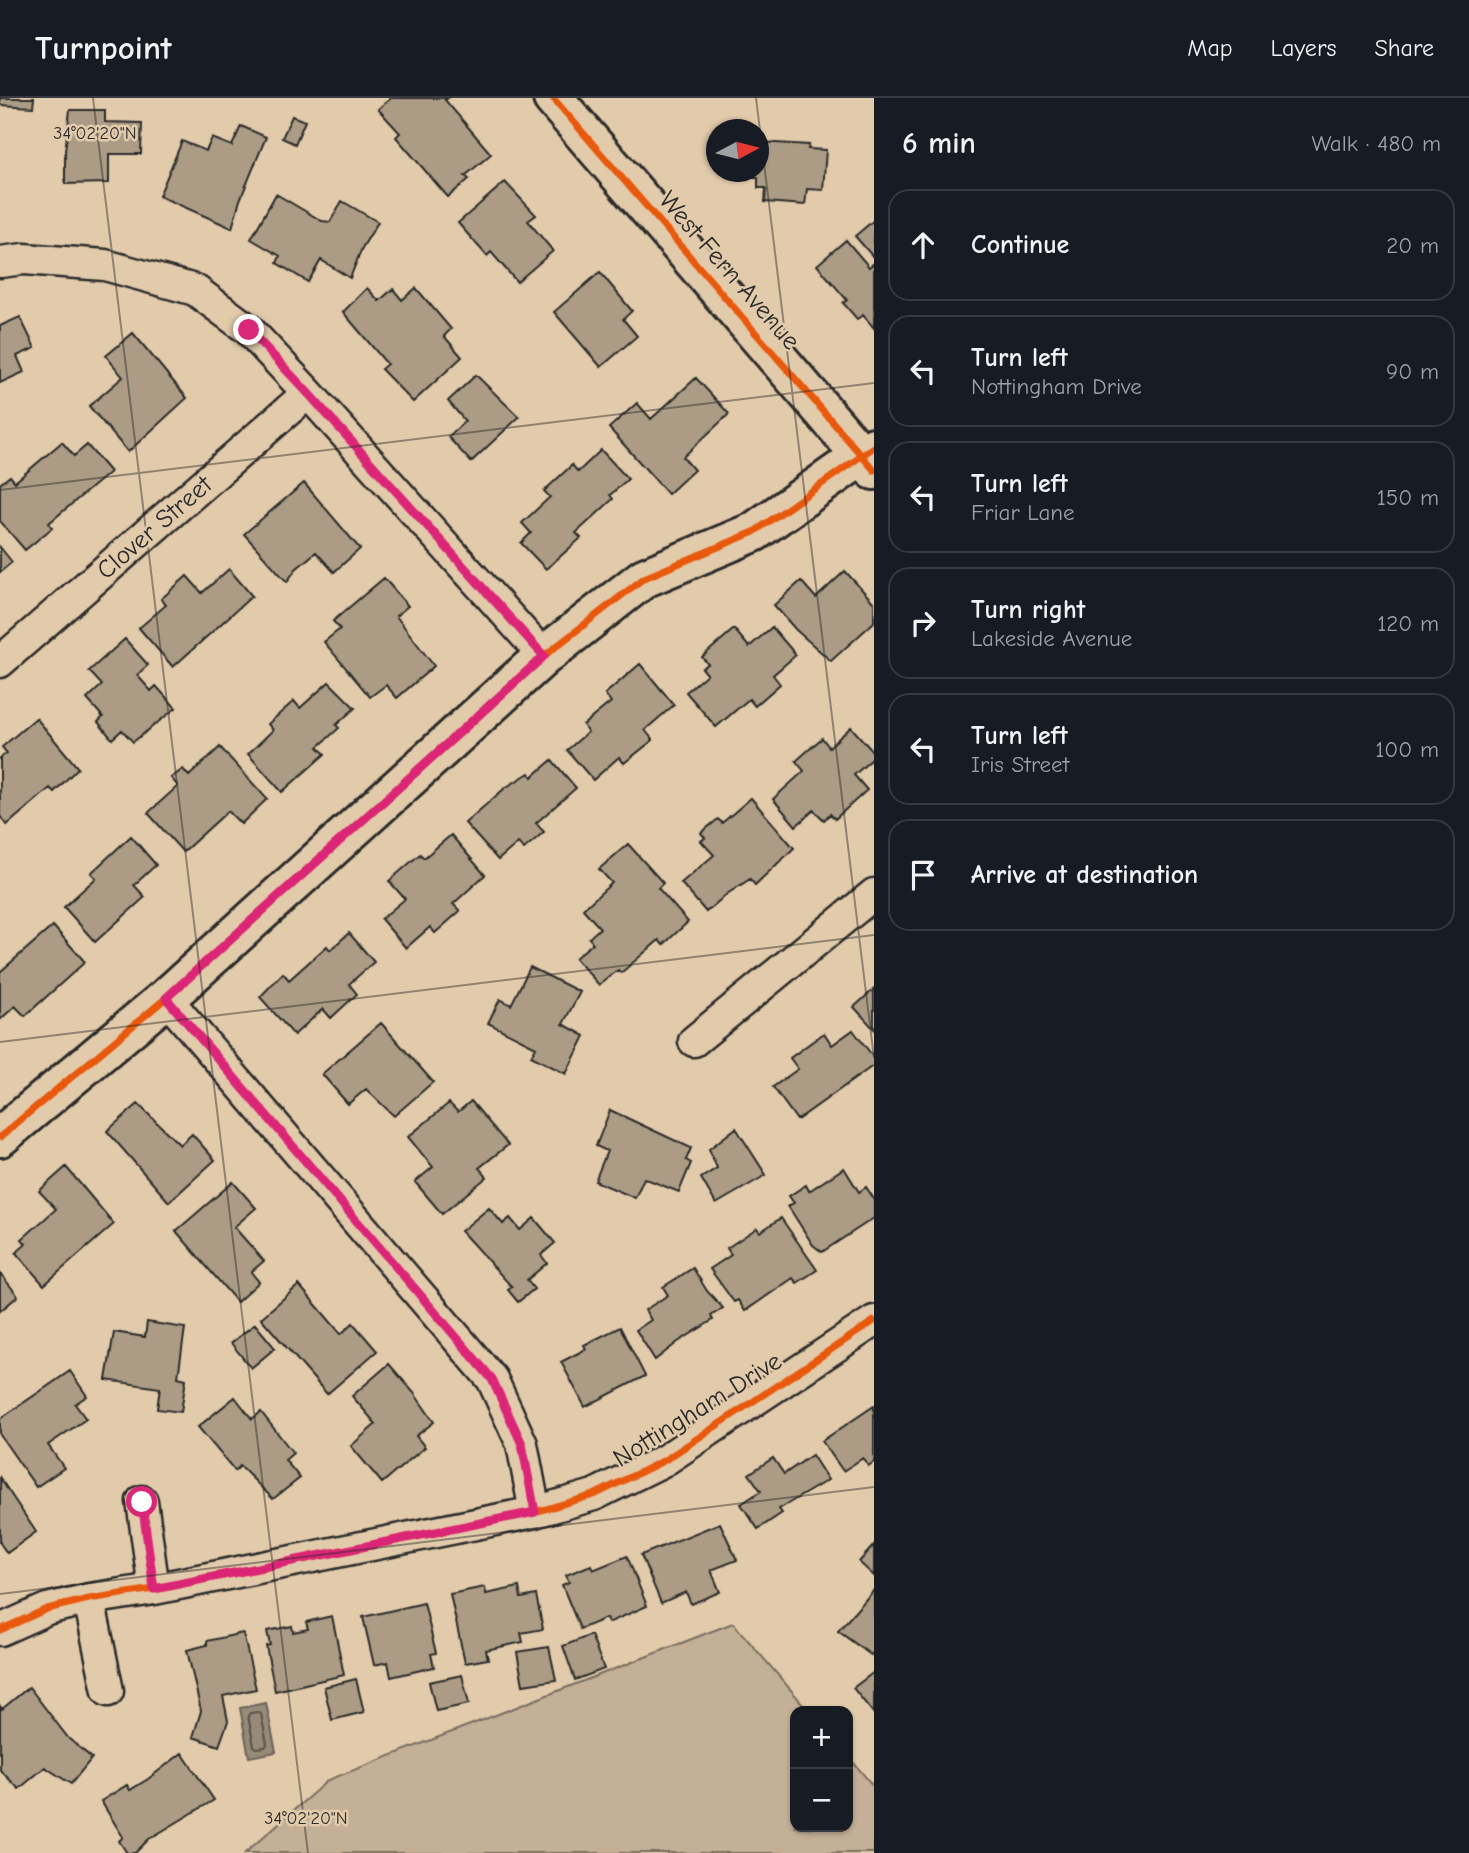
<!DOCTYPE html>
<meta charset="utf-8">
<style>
:root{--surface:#171b24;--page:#242831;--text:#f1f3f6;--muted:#9ea1a6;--line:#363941}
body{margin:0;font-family:"Comic Neue",sans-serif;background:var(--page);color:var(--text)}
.controls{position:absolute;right:21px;bottom:21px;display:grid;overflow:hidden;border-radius:14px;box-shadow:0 2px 5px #0004}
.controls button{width:63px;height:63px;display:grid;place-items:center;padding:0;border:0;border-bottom:2px solid var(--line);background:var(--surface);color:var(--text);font:35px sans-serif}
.compass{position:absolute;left:706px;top:21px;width:63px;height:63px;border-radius:50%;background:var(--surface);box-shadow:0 2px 5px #0004;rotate:83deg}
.stop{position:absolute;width:21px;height:21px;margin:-16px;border:5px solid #db2777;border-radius:50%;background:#fff}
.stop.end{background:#db2777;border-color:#fff;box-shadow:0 2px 7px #0008}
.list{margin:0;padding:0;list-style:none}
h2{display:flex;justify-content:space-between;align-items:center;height:91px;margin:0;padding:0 28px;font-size:30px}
h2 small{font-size:23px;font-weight:400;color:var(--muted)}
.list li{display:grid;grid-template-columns:46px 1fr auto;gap:21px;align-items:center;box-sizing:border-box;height:112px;margin:0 14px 14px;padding:0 14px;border:2px solid var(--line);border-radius:21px}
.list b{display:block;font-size:26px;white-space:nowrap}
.list p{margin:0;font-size:23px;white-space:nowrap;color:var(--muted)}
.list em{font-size:23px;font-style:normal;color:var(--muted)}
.icon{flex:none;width:38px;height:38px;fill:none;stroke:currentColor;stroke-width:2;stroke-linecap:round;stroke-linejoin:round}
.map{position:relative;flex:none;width:874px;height:1755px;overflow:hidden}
header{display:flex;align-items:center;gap:42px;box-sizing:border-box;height:98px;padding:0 35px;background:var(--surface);border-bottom:2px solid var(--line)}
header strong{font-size:33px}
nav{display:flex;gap:38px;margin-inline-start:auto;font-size:24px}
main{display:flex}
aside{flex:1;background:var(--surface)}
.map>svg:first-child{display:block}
</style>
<header>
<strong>Turnpoint</strong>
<nav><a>Map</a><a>Layers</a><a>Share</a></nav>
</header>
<main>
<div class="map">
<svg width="874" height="1755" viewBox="0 0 874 1755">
<rect width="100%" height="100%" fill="#e2cbab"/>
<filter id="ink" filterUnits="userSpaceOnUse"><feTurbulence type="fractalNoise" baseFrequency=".0143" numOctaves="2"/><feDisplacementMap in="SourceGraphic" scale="14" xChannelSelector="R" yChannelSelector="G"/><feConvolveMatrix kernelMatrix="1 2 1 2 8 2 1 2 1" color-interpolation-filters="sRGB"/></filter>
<g filter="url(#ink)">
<path fill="#c4b096" stroke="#786e60" stroke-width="2" d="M733 1525 809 1613H795V1729H848V1658L874 1689V1755H245L328 1682Z"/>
<path fill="#978a78" stroke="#6c6459" stroke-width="2" d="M266 1605 276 1654 249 1659 240 1610Z"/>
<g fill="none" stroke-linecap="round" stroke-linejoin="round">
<path stroke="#56514a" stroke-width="2" d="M258 1614 261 1616 267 1646 265 1649 257 1650 254 1648 248 1618 250 1615Z"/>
</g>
<path fill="#ac9c85" stroke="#2b2b2b" stroke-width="2" d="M0 0H34L33 9 0 7Z
M391 0H448L445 2 491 56 465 78 469 81 448 99 396 39 400 35 378 11Z
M70 12H105V24L142 25 141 56H109V85L65 86V53Z
M292 18 305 23 295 46 282 40Z
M241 28 266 39 240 102 232 130 159 98 182 43 206 53 212 40 232 48Z
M758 44 809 47 808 51 826 52 823 92 807 91 805 107 765 104 766 90H758V79H754L755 74H758Z
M505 84 536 117 528 123 553 153 517 184 491 154 487 158 458 125Z
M276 96 322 123 330 124 342 103 378 124 362 150 350 180 321 162 308 184 277 165 280 158 251 141Z
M874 122V160L855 138Z
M846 142 869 169 874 165V230L863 217 857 221 843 205 847 202 817 167Z
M600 174 632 213 623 221 637 238 601 269 554 214Z
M367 190 379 203 393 191 402 202 416 190 451 231 444 238 462 259 413 304 381 271 387 266 343 214Z
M20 219 35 250 17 258 24 274 0 285V228Z
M133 235 187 300 128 354 89 308 123 279 106 258Z
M476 277 519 319 471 364 448 339 465 323 448 303Z
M696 280 729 316 683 359 694 372 668 396 609 330 637 305 651 321Z
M62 344 74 358 87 347 110 374 49 425 52 430 25 452 0 423V386L10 378 15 384Z
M601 352 628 381 610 397 613 401 576 435 581 440 546 471 521 445 531 435 522 425 550 399 544 393 572 367 578 374Z
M304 385 360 451 334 474 316 454 296 471 287 484 244 436Z
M0 449 12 464 0 474Z
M229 471 252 498 173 569 139 530 166 507 161 501 187 478 202 495Z
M845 473 874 505V524L831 563 796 532 774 507 801 483 816 500Z
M384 480 408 508 396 518 434 568 397 600 386 587 370 599 324 544 340 531 333 523Z
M772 529 796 557 773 577 780 586 755 608 749 601 716 629 686 594 707 576 702 570 708 566 702 559 734 531 749 549Z
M125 541 148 567 137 577 151 593 156 588 176 610 133 644 122 632 112 641 98 624 103 619 87 601 102 587 89 573Z
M640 566 674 607 645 632 653 642 624 665 619 659 593 682 567 652 588 634 583 627 611 604 605 596Z
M329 584 355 610 336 627 339 630 318 649 325 656 282 694 248 656 273 632 268 626 294 603 300 610Z
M36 620 78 670 54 694 50 690 7 727 0 718V660L7 655 2 649Z
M851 629 874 655V659L854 677 867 692 835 721 830 716 824 722 814 712 796 728 773 701 804 673 796 663 822 640 829 649Z
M220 649 267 701 241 726 228 713 183 754 148 715 178 688 171 680 183 671 189 678Z
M552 662 576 690 536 725 544 734 524 751 518 745 498 762 465 725 505 690 529 675 532 679Z
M751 700 794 750 755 787 750 781 727 796 706 814 681 785 714 757 701 743 705 740 701 735 718 721 722 725Z
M451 737 485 777 453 806 460 813 435 835 430 829 406 850 381 821 405 801 389 783 420 756 424 760Z
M131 738 156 767 134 787 145 799 95 844 64 809 96 780 91 775Z
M628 746 663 785 658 790 688 824 663 847 659 842 621 875 618 872 599 887 575 860 593 845 589 840 600 830 583 811 612 785 599 771Z
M53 828 85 864 25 918 15 908 0 922V874Z
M349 835 374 864 349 886 357 896 331 920 323 911 294 937 260 899 283 875 289 882 327 848 330 852Z
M530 869 580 894 563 926 585 938 566 976 531 958 536 949 488 925 500 901 511 907Z
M874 891V931L854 909Z
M381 925 433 984 394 1018 366 991 348 1006 322 976Z
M853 932 874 960V967L797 1022 773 989 798 971 790 960 824 935 832 947Z
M471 1003 508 1047 479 1070 487 1079 442 1116 415 1084 433 1069 408 1039 449 1005 458 1014Z
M138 1006 180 1047 192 1036 215 1062 169 1104 107 1033Z
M610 1012 691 1050 686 1062 691 1065 679 1094 644 1080 635 1100 595 1083 607 1053 596 1048Z
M736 1030 766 1077 716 1106 701 1080 717 1070 709 1051Z
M66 1069 114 1126 44 1187 16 1155 26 1146 22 1141 56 1111 39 1093Z
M844 1070 859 1094 866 1089 874 1101V1120L822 1154 813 1147 788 1108 794 1105 789 1098 806 1087 809 1093Z
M233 1084 256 1110 234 1129 264 1163 251 1174 259 1184 237 1204 176 1133Z
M489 1110 503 1126 510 1120 520 1132 534 1120 555 1145 541 1157 547 1165 527 1182 534 1191 518 1204 508 1192 512 1189 461 1133Z
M781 1120 817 1172 797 1185 793 1180 745 1213 738 1202 734 1204 710 1171 731 1157 727 1150 757 1130 760 1134Z
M693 1170 707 1193 723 1210 711 1218 713 1222 678 1244 655 1262 636 1232 651 1222 645 1212 668 1197 663 1189Z
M0 1175 18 1198 0 1213Z
M299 1187 341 1236 353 1225 377 1253 327 1296 261 1220Z
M147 1224 185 1230 178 1279 186 1281 181 1314 157 1311 160 1290 106 1282 114 1234 145 1239Z
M255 1226 275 1250 251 1270 231 1245Z
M620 1229 645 1278 585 1309 561 1264 586 1251 584 1247Z
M389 1266 414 1295 434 1324 416 1338 425 1349 382 1385 351 1348 376 1326 352 1298Z
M70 1273 87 1298 75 1306 86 1321 48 1347 64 1370 36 1389 0 1337V1321Z
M235 1299 252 1321 261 1314 293 1355 285 1362 300 1380 273 1401 240 1368 235 1373 198 1329Z
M874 1308V1364L868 1368 863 1360 843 1373 822 1343Z
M812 1357 828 1382 779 1411 782 1415 758 1431 741 1406 761 1393 749 1376 773 1360 784 1376Z
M0 1380 36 1434 7 1455 0 1445Z
M720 1425 737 1462 711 1472 720 1494 691 1506 686 1494 661 1505 641 1457Z
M874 1447V1478L859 1464Z
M627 1458 647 1508 608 1525 606 1520 580 1531 562 1487 569 1484 566 1477 591 1467 593 1472Z
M485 1489 486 1496 519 1489 521 1500 536 1497 543 1531 521 1535 523 1544 486 1552 488 1561 465 1565 450 1496Z
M874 1492V1553L871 1557 838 1533Z
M424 1505 436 1555 431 1556 434 1569 391 1579 388 1564 374 1567 363 1519Z
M332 1518 344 1577 275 1593 266 1548 270 1547 267 1533 292 1528 293 1534 308 1531 306 1524Z
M243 1535 256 1591 223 1598 228 1623 219 1648 193 1639 201 1613 187 1552 207 1547V1543Z
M591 1537 604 1571 575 1582 563 1548Z
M549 1549 556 1582 523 1587 517 1554Z
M874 1574V1616L853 1590Z
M462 1577 469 1606 436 1613 429 1584Z
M356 1581 364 1614 332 1622 324 1589Z
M29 1589 69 1641 92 1660 71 1686 45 1669 19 1691 0 1672V1608L2 1611Z
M182 1655 214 1702 149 1741 135 1755H127L119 1743 123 1739 101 1703 127 1687 130 1692 148 1681Z"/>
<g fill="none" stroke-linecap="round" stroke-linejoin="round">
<defs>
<path id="street" d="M0 164 24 161 105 167 195 192 249 232 308 295 544 558
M0 564 308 295
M166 900 492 1281 522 1346 535 1414
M694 943 874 796
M142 1403 154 1491
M89 1501 108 1593
M0 1532 47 1511 89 1501 154 1491 535 1414 594 1397 665 1362 874 1223"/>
<path id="secondary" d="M553 0 874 372
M0 1039 166 900 544 558 644 480 754 434 874 349"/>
</defs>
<use href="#street" stroke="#2b2b2b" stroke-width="35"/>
<use href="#secondary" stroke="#2b2b2b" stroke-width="44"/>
<use href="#street" stroke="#e2cbab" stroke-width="30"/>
<use href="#secondary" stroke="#e2cbab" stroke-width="38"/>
<defs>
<path id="cycleway" d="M553 0 874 372
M0 1039 166 900 544 558 644 480 754 434 874 349
M0 1532 47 1511 89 1501 154 1491 535 1414 594 1397 665 1362 874 1223"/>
</defs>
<use href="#cycleway" stroke="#e2cbab" stroke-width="11"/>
<use href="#cycleway" stroke="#e8590c" stroke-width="7"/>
</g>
</g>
<g fill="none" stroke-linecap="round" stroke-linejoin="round" filter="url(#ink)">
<path stroke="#db2777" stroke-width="9" d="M142 1404 154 1491 535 1414 522 1346 492 1281 166 900 544 558 308 295 249 232"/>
</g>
<path fill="none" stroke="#2b2b2b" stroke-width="2" stroke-opacity="0.45" d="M93 0 308 1755M756 0 874 960M0 392 874 285M0 944 874 837M0 1496 874 1389"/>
<g text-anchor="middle" stroke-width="5" stroke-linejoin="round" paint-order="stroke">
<g font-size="26" fill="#2b2b2b" stroke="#e2cbab">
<text transform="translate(730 172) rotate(49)" y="9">West Fern Avenue</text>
<text transform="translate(154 429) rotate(-41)" y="9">Clover Street</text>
<text transform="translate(697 1311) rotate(-32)" y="9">Nottingham Drive</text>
</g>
</g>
<g font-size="18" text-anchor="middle" fill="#2b2b2b" stroke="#e2cbab" stroke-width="5" stroke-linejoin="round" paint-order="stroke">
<text x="95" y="41">34°02'20"N</text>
<text x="306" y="1726">34°02'20"N</text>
</g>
</svg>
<div class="controls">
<button>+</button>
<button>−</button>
</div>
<svg class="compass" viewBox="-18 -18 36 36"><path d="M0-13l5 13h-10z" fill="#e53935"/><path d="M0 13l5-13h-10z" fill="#9ea1a6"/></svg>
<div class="stop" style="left:142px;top:1404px"></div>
<div class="stop end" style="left:249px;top:232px"></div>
</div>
<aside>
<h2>6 min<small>Walk · 480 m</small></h2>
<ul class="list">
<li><svg class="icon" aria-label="ahead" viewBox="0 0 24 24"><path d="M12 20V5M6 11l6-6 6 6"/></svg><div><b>Continue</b></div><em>20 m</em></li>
<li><svg class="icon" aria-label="left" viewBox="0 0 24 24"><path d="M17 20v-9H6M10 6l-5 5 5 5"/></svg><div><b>Turn left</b><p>Nottingham Drive</p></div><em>90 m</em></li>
<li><svg class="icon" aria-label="left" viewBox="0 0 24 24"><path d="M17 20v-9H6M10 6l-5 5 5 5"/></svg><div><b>Turn left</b><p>Friar Lane</p></div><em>150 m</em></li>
<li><svg class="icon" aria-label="right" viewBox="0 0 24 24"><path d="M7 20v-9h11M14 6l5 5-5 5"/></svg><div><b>Turn right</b><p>Lakeside Avenue</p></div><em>120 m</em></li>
<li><svg class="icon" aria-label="left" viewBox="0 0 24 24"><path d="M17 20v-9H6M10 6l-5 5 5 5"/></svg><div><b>Turn left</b><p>Iris Street</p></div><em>100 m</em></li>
<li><svg class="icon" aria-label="arrive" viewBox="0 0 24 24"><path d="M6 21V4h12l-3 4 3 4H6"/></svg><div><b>Arrive at destination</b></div></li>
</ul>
</aside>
</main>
